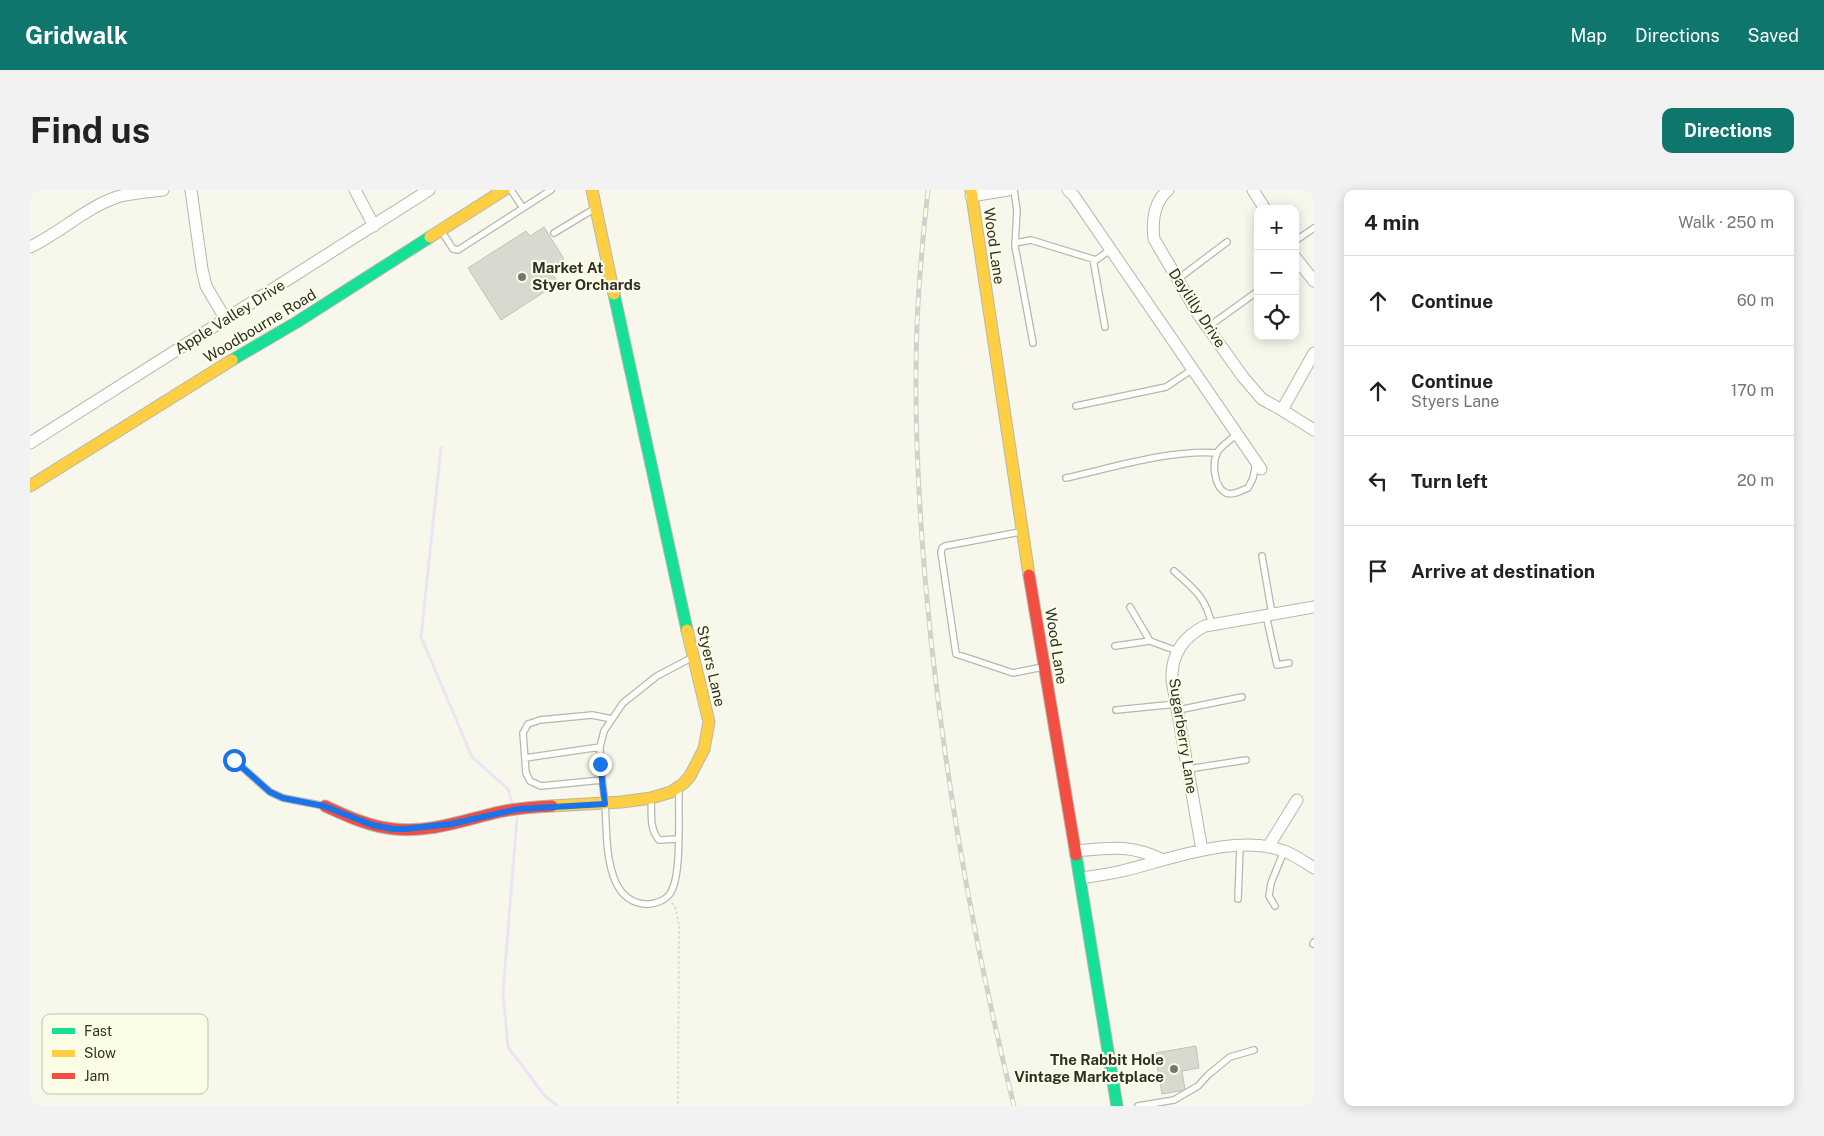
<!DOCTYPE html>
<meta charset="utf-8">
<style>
:root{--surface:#fff;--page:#f2f2f2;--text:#222;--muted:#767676;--line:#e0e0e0;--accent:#0f766e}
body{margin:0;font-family:"Public Sans",sans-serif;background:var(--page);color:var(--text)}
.controls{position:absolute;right:15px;top:15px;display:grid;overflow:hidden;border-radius:10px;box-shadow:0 2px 12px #0003}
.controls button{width:45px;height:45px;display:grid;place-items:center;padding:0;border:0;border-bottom:1px solid var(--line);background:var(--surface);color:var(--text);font:25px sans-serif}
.stop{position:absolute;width:15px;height:15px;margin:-11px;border:4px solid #1a73e8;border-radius:50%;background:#fff}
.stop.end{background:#1a73e8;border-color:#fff;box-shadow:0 1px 5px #0008}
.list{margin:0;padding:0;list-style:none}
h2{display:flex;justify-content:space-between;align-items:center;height:65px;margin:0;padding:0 20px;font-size:21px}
h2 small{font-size:16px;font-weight:400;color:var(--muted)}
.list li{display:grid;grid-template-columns:32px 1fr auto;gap:15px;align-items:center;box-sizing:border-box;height:90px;padding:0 20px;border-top:1px solid var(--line)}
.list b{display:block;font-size:19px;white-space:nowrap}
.list p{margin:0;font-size:16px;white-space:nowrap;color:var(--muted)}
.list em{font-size:16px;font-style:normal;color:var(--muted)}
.icon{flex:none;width:28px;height:28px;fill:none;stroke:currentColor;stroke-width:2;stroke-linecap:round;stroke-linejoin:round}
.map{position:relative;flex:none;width:1284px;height:916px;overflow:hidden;border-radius:10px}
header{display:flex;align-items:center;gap:30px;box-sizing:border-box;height:70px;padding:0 25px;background:var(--accent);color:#fff}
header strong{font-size:24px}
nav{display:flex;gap:28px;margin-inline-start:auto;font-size:18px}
.intro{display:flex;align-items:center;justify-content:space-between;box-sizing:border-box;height:120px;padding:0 30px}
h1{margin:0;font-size:35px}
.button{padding:12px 22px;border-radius:10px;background:var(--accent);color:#fff;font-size:18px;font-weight:700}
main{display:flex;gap:30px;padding:0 30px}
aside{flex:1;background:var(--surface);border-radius:10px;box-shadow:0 2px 12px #0003}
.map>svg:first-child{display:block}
</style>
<header>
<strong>Gridwalk</strong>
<nav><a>Map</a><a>Directions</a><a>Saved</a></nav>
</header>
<div class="intro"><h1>Find us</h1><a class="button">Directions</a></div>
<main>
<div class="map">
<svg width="1284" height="916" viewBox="0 0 1284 916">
<rect width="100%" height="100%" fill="#f7f8eb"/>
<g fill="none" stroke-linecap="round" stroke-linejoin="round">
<path stroke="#ece4f4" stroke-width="3" d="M411 258 391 447 442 567 478 599 482 612
M487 628 473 803 478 857 515 906 528 916"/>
</g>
<path fill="#d9d9cf" stroke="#c2c2b8" d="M514 37 534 69 519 78 528 93 471 130 438 78 496 41 500 46Z
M1166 856 1169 878 1152 881 1155 900 1132 904 1125 863Z"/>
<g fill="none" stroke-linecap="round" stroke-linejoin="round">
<defs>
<path id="lane" d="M481 0 493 18
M984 0 987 20 985 56 1003 153
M412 42 423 59 428 60 521 0
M524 43 564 19
M1265 51 1284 38
M985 53 1001 50 1066 70 1080 60
M1063 69 1075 137
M1148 89 1197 52
M1178 137 1228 101
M1046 216 1136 197 1163 179
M1207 244C1201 250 1190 256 1187 263 1182 274 1184 297 1196 303 1202 306 1212 300 1218 298L1223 288 1226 273
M1036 288C1081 278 1142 259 1187 263
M990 342 915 356 912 358 911 362 926 464 983 483 1013 477
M1232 366 1242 424
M1144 381C1165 400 1175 406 1182 435
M1100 417 1120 451 1147 461
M1236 425 1247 475 1259 473
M1085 456 1120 451
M1086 520 1147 514
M1148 520 1212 507
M495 568 570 557
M204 570 240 602 253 608 295 616
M1158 579 1216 570
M572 590 511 596 500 591 496 583 493 543 498 534 510 530 562 525 582 529
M649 600C648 624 652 683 641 702 637 710 624 715 615 714 601 713 592 705 586 693 575 668 577 640 575 614 573 595 570 576 570 557L574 541 593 513 627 486 663 467
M621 609C622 623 619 639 629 650L648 649
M1208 709 1210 656
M1245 716 1239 706 1241 693 1254 661
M1283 754 1284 752
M1108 916 1144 910 1168 896 1178 885 1200 867 1224 860"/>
<path id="street" d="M161 0 172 79 176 96 196 130
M325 0 344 36
M1038 0 1044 6 1231 279
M1138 0C1124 12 1122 32 1124 49L1168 124 1213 187 1232 209 1252 220 1284 163
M1223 0 1235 19
M941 6 978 0
M0 57C30 43 55 18 87 7 102 3 117 2 133 0
M1265 67 1284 91
M1252 220 1284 240
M0 253 399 0
M1238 657 1267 610
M1172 660 1142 490C1141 465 1153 447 1175 436L1284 417
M1045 661C1080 658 1099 654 1131 669
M1051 688C1064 686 1079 684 1092 681 1138 670 1207 643 1254 661 1265 665 1274 672 1284 678"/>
<path id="fast" d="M584 104 657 440
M202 170 267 132 400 47
M1046 665 1087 916"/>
<path id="slow" d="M562 0 584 104
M941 0 999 385
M400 47 474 0
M0 296 202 170
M522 616 592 612 621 608 641 602 654 593 660 586 674 559 679 532 657 440"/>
<path id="jam" d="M999 385 1046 665
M295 616C317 626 340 637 364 639 400 643 434 630 469 622 487 618 504 617 522 616"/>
</defs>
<use href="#lane" stroke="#b7b7ad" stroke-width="8"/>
<use href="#street" stroke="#b7b7ad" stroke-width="13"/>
<use href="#fast" stroke="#b7b7ad" stroke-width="13"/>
<use href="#slow" stroke="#b7b7ad" stroke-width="13"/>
<use href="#jam" stroke="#b7b7ad" stroke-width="13"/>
<path stroke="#dadad7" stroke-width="2" stroke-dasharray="2.5 2.5" stroke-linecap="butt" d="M642 713 645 716 649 735 648 916"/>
<use href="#lane" stroke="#fefefc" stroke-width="5.5"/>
<use href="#street" stroke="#fefefc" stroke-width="11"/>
<use href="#fast" stroke="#16e098" stroke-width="11"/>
<use href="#slow" stroke="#ffcf43" stroke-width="11"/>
<use href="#jam" stroke="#f24e42" stroke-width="11"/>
<defs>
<path id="rail" d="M898 0C893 45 889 89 887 134 883 240 890 345 901 450 918 607 946 763 984 916"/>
</defs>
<use href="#rail" stroke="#d1d1ce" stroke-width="5"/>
<use href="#rail" stroke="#fcfde6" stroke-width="3" stroke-dasharray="9" stroke-linecap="butt"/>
</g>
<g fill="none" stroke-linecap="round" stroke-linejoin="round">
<path stroke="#1a73e8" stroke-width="6" d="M204 570 240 602 253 608 294 616 342 635 363 639H376L421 634 488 619 575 614 570 574"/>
</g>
<g fill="#76766c" stroke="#fcfde6" stroke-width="2">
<circle cx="492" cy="87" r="5"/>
<circle cx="1144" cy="879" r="5"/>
</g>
<g text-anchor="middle" stroke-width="4.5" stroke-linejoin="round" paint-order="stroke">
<g font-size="15" fill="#303027" stroke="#fcfde6">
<text transform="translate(964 56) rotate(82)" y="5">Wood Lane</text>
<text transform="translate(1167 118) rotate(57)" y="5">Daylilly Drive</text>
<text transform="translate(200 127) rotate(-32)" y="5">Apple Valley Drive</text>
<text transform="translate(230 136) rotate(-31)" y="5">Woodbourne Road</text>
<text transform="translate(1026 456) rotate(81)" y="5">Wood Lane</text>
<text transform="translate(681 476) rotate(77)" y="5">Styers Lane</text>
<text transform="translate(1153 546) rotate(81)" y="5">Sugarberry Lane</text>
</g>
<g font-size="15" font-weight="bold" fill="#303027" stroke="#fcfde6" text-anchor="start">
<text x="502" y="83">Market At<tspan x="502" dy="17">Styer Orchards</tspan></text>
<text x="1134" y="875" text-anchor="end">The Rabbit Hole<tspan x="1134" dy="17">Vintage Marketplace</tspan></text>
</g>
</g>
<rect x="12" y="824" width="166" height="80" rx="8" fill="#fcfde6" stroke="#bfc0ad" stroke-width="1"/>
<rect x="22" y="838" width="23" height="6" fill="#16e098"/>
<rect x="22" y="860" width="23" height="7" fill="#ffcf43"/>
<rect x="22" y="883" width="23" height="6" fill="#f24e42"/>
<g font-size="14" fill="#303027">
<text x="54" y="846">Fast</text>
<text x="54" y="868">Slow</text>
<text x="54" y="891">Jam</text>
</g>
</svg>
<div class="controls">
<button>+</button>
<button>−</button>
<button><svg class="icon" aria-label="locate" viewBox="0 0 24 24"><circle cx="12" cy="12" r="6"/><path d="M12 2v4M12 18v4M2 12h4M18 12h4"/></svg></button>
</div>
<div class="stop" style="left:204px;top:570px"></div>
<div class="stop end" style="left:570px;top:574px"></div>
</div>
<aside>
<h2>4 min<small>Walk · 250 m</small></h2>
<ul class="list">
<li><svg class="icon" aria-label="ahead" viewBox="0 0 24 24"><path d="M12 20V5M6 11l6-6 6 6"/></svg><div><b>Continue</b></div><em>60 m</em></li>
<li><svg class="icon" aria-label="ahead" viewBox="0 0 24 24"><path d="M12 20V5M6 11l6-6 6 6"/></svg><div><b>Continue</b><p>Styers Lane</p></div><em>170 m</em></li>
<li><svg class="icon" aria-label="left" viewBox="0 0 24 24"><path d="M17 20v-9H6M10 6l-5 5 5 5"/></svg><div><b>Turn left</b></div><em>20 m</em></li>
<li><svg class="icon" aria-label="arrive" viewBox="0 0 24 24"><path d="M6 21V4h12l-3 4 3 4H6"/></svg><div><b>Arrive at destination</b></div></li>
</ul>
</aside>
</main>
